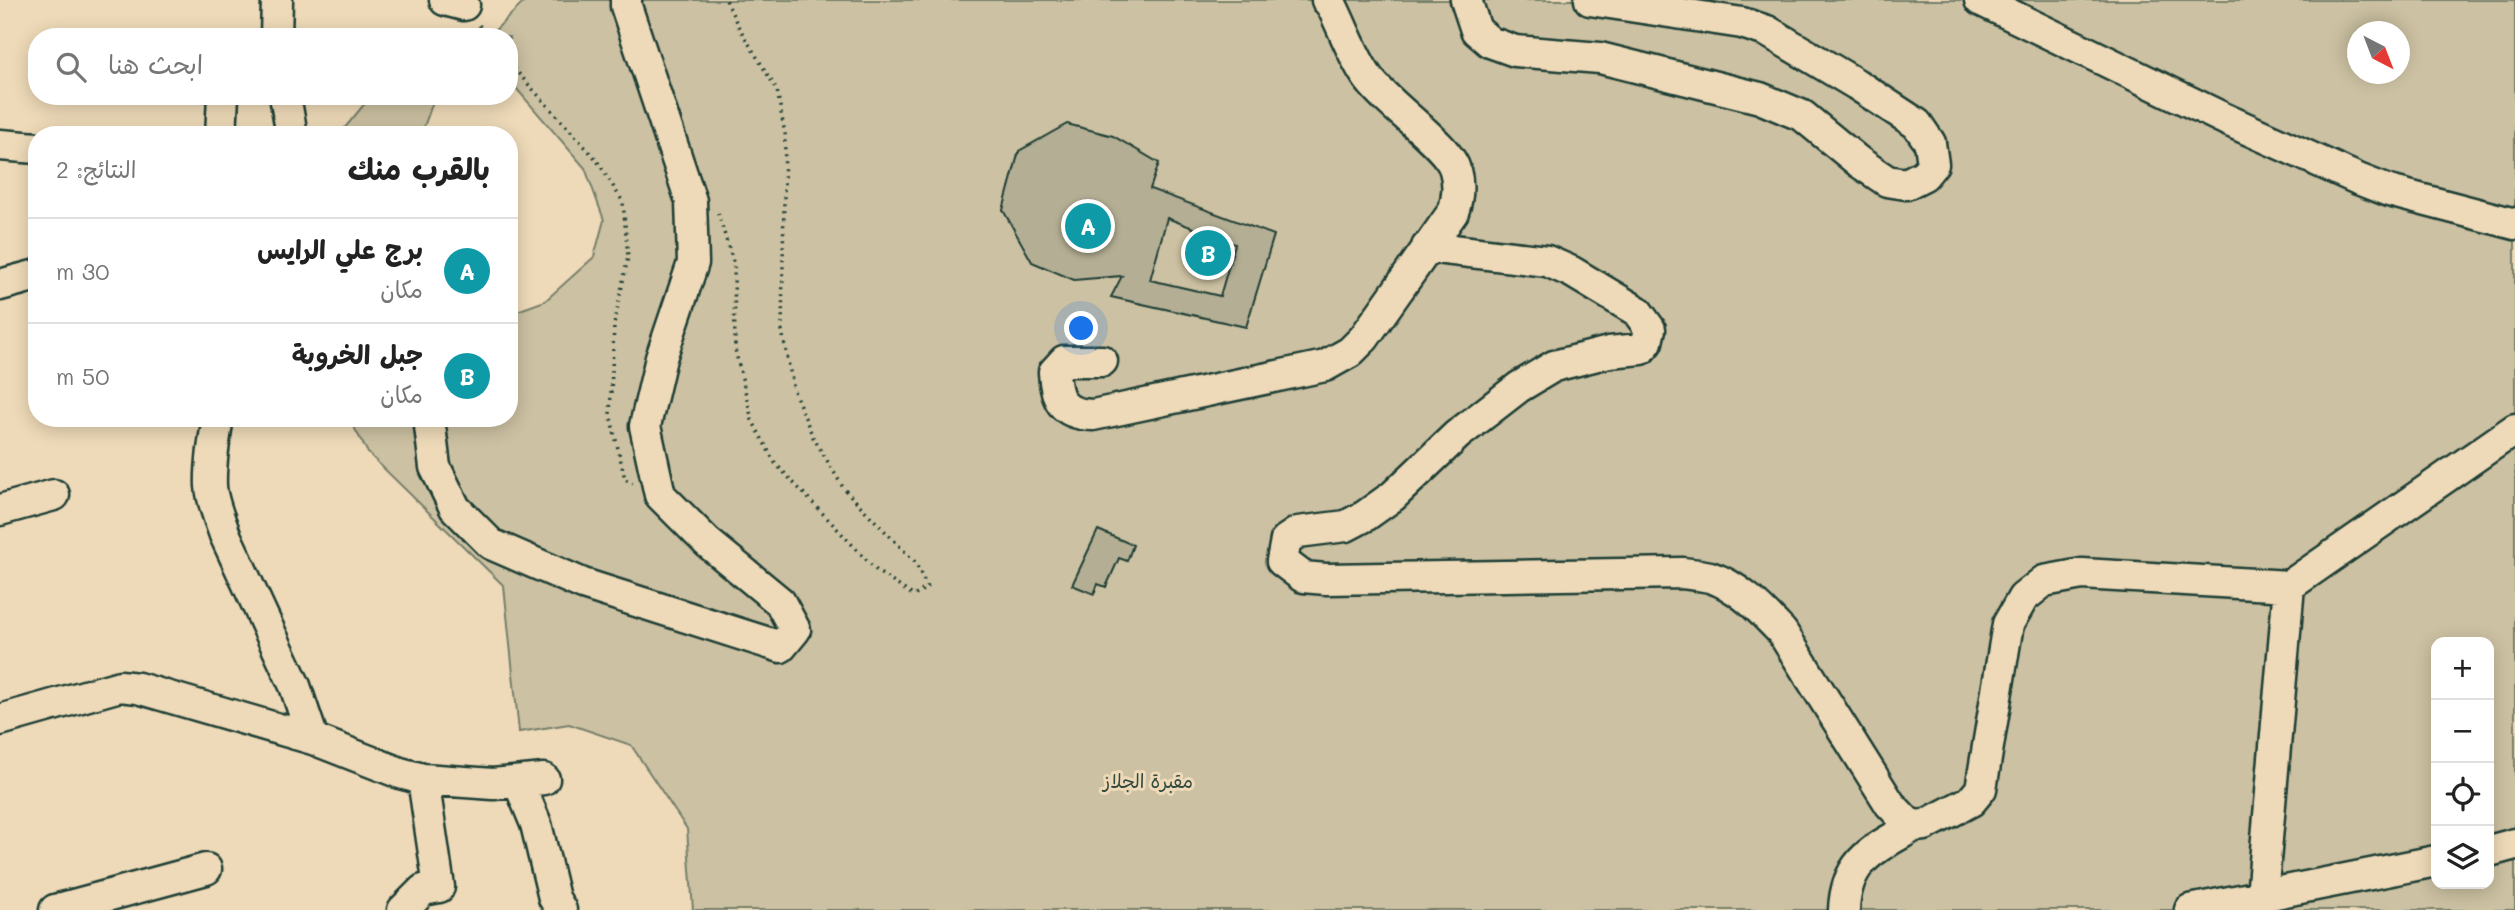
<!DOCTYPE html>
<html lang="ar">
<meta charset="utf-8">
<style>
:root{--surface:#fff;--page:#f6f6f6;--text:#222;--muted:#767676;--line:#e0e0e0;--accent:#d93025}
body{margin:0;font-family:Mali,"Playpen Sans Arabic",sans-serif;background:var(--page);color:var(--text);direction:rtl}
.controls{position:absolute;right:21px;bottom:21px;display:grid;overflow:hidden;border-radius:14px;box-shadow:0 4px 18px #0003}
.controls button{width:63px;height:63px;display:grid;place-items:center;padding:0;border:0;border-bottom:2px solid var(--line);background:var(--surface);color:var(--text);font:35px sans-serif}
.compass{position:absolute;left:2347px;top:21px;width:63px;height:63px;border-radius:50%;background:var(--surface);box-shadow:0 4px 18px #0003;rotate:138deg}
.you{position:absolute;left:1082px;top:329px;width:24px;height:24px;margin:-18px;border:5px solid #fff;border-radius:50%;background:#1a73e8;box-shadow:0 0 0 10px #1a73e833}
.badge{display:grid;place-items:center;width:46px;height:46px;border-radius:50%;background:var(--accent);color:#fff;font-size:23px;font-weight:700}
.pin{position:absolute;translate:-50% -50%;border:4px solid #fff;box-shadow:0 2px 7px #0006}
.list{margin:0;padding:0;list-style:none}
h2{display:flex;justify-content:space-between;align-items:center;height:91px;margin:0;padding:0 28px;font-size:30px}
h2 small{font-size:23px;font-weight:400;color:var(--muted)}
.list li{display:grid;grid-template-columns:46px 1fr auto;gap:21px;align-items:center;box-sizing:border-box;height:105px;padding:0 28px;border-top:2px solid var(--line)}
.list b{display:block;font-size:26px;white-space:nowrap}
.list p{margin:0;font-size:23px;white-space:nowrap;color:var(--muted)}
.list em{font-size:23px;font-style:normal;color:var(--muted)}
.icon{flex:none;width:38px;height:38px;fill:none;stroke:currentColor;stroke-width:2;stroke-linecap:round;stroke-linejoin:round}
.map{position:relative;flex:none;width:2515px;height:910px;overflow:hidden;direction:ltr}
.search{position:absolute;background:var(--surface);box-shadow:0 4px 18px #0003;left:28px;top:28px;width:490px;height:77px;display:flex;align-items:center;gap:18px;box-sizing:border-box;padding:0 24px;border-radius:28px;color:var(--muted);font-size:26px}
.panel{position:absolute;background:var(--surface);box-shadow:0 4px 18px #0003;left:28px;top:126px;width:490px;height:301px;border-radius:28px;direction:rtl}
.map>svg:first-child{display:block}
</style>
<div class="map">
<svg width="2515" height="910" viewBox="0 0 2515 910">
<rect width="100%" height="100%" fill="#eedab8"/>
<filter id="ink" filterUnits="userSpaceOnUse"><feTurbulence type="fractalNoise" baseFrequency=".0143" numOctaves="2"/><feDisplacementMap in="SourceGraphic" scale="14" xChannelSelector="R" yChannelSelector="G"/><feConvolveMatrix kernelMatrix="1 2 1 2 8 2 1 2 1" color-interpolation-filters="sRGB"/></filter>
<g filter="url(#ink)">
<path fill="#ccc1a2" stroke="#767f6b" stroke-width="2" fill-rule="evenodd" d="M526 0H2515V910H693L687 829 631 745 569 724 519 732 504 586 368 453 349 418H509V314L545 301 594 257 604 220 585 168 509 80V37H488ZM2358 32H2400V74H2358ZM2436 642H2489V884H2436Z
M371 96H435L421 135H339Z"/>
<path fill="#b4af94" stroke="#1f3d34" stroke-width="2" fill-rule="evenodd" d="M1067 124 1113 136 1159 163 1150 189 1274 235 1246 327 1111 297 1122 276 1074 280 1032 262 1003 210 1019 151ZM1167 218 1235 244 1220 296 1150 280Z
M1098 530 1133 545 1127 561 1119 558 1106 587 1098 584 1094 594 1072 585Z"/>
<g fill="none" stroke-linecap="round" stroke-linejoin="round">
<defs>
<path id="minor" d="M445 0 464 5
M1466 0 1476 30 1490 42 1515 51 1600 58 1760 98 1803 116 1859 162 1887 181 1906 184 1924 175 1933 164 1930 143 1917 124 1856 84 1767 31 1742 23 1590 0
M1980 0 2225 119 2358 179 2389 191 2515 224
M276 37 277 0
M285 96 292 135
M221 135 223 96
M0 145 37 148
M1427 247 1547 261 1572 272 1637 311 1650 329 1647 342 1641 349 1609 352 1554 366 1519 387 1457 435 1393 496 1365 516 1346 526 1298 532 1286 540 1282 561 1303 577 1326 579 1682 573C1691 574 1701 575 1710 577 1739 586 1762 611 1782 632L1890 804 1906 821 1914 826 1925 825 1971 801 1981 789 2008 624 2023 598 2044 581 2082 574 2289 586 2515 429
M0 285 37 275
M1102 361H1064L1054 372C1056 401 1062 414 1093 415L1325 366 1350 352 1364 338 1453 212C1458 198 1459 184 1455 170 1449 145 1384 103 1366 75 1352 54 1343 28 1332 6L1327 0
M218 418C214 440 210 464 211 486 212 502 220 520 225 535L295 686 313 739
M429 418 435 467 455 508 491 544 583 584 781 647 795 630 780 602 707 542 660 495 645 426 661 358 693 263 691 201 626 6V0
M0 510 54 495
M0 720 120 686 138 688 313 739 400 773 423 779 493 784 544 779
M519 783 536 824 554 898 561 910
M2489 851 2515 844
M2262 896 2289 586
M55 910 206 869
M403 910 423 890 439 887 423 779
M1844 910C1846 859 1875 849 1914 826
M2190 910 2436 861"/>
</defs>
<use href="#minor" stroke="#1f3d34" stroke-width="35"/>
<path stroke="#1f3d34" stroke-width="3.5" stroke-dasharray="2 5" stroke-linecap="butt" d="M479 25 489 37
M509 63 596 159 623 202 628 257 614 325 610 414 625 479 633 483
M718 213 734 265 735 349 752 420 775 463 878 572 914 596 927 587 915 562 844 489 813 437 794 391 782 331 785 134 777 90 738 26 726 0"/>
<use href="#minor" stroke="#eedab8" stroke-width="30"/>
</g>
</g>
<g text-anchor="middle" stroke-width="6" stroke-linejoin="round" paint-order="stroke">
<g font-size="19" fill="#304a3f" stroke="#eedab8">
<text x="1148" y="788">مقبرة الجلاز</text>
</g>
</g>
</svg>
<div class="controls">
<button>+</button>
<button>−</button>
<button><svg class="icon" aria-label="locate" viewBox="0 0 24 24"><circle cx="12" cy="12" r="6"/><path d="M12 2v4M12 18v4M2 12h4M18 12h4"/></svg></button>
<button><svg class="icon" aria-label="layers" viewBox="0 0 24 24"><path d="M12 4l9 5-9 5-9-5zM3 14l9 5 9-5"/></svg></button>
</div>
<svg class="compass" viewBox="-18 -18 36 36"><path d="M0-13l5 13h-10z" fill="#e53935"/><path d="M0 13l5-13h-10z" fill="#767676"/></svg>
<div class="you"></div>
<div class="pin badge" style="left:1088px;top:226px;background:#0f9aa8">A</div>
<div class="pin badge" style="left:1208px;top:253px;background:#0f9aa8">B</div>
<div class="search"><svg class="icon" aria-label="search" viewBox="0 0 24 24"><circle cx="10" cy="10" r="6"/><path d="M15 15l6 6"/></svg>ابحث هنا</div>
<section class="panel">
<h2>بالقرب منك<small>النتائج: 2</small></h2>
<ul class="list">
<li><span class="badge" style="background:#0f9aa8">A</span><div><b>برج علي الرايس</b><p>مكان</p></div><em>30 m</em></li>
<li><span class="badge" style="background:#0f9aa8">B</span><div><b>جبل الخروبة</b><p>مكان</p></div><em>50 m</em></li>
</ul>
</section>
</div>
